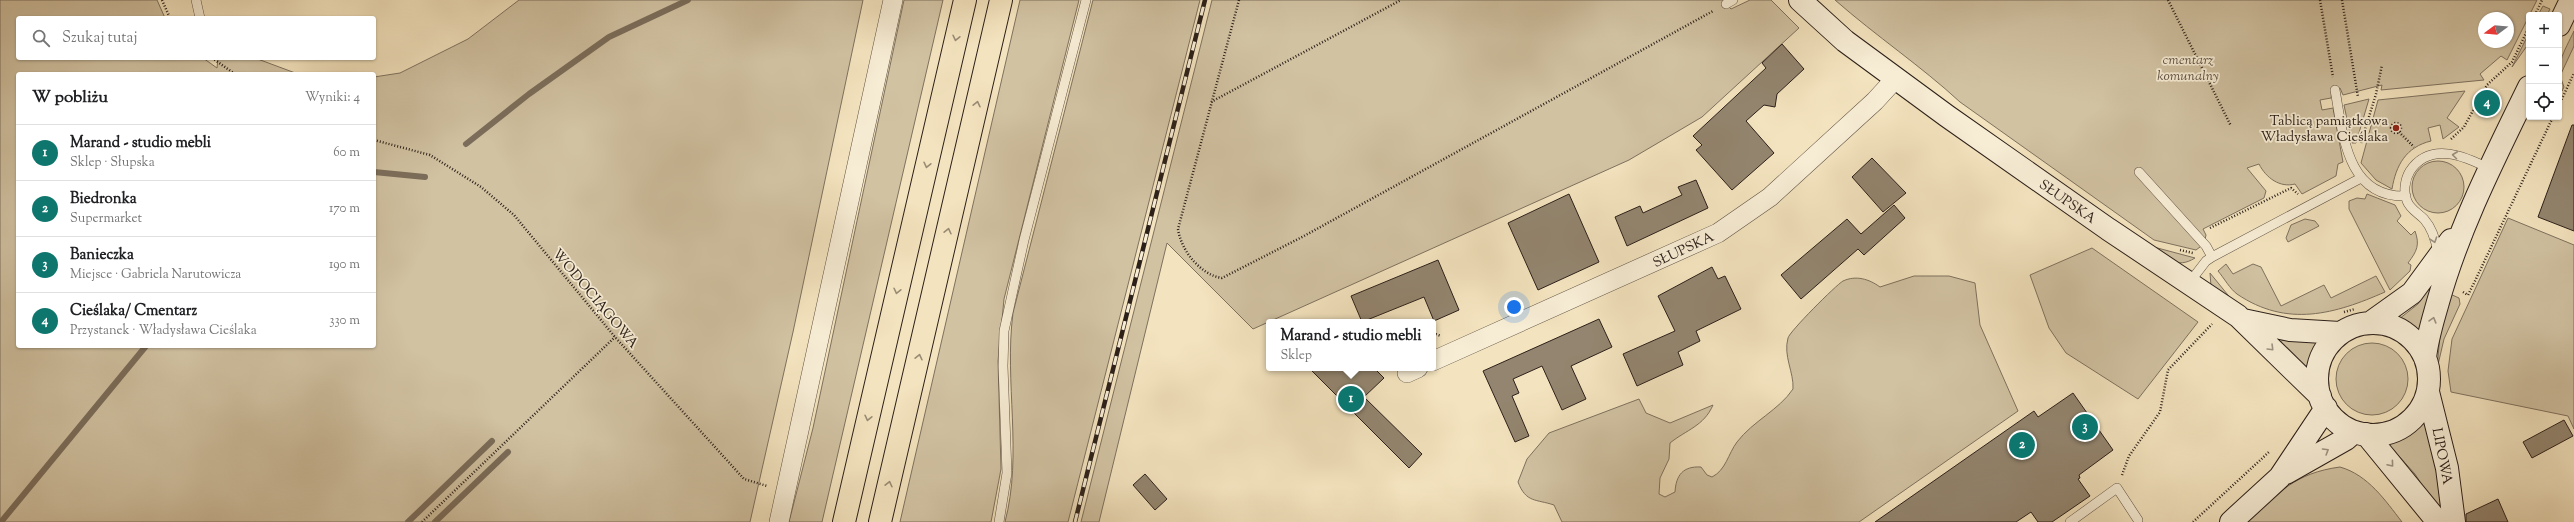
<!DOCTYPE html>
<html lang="pl">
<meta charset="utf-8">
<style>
:root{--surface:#fff;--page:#f2f2f2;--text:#202124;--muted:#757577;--line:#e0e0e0;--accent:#0f766e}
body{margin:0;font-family:"Sorts Mill Goudy",serif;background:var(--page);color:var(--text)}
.controls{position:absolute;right:12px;top:12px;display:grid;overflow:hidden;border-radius:4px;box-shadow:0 1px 3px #0004}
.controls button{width:36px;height:36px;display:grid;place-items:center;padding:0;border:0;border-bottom:1px solid var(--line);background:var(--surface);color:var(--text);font:20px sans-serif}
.compass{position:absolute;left:2478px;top:12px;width:36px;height:36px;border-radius:50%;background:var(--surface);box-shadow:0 1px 3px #0004;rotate:254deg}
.you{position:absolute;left:1514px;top:307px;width:14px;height:14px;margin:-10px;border:3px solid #fff;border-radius:50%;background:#1a73e8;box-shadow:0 0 0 6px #1a73e833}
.badge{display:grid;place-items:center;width:26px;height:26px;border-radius:50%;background:var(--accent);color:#fff;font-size:13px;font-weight:700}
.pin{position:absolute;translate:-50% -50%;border:2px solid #fff;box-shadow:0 1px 4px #0006}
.popup{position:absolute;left:1266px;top:319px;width:170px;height:52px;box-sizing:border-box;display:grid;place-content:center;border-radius:4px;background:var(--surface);filter:drop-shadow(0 1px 3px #0005);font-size:13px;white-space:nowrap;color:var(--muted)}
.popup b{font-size:15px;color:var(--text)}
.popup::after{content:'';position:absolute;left:50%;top:100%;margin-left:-8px;border:8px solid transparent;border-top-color:var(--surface)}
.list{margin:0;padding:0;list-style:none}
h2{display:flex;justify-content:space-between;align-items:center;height:52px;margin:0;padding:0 16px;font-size:17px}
h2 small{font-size:13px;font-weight:400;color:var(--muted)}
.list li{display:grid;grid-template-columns:26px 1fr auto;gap:12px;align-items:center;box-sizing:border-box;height:56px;padding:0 16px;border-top:1px solid var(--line)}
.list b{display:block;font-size:15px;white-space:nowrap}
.list p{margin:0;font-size:13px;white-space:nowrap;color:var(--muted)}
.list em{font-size:13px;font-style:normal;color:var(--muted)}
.icon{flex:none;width:22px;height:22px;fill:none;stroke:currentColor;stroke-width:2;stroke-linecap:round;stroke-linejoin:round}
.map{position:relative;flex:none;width:2574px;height:522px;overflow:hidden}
.search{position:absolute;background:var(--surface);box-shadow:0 1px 3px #0004;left:16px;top:16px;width:360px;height:44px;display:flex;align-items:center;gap:10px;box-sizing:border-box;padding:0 14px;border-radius:4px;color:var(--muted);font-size:15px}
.panel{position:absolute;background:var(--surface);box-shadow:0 1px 3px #0004;left:16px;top:72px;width:360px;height:276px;border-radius:4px}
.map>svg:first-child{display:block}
</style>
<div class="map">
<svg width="2574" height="522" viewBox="0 0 2574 522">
<rect width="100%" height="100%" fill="#f3e3be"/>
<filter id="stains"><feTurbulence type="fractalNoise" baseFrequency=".005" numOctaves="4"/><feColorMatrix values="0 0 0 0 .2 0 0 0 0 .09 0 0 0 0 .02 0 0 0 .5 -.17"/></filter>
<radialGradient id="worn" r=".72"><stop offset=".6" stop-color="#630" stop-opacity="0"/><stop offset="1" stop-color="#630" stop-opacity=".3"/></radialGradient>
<path fill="#d1c2a2" stroke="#7e715e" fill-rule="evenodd" d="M0 0H157L165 18H18V58H203L217 68 218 58H255L298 74H18V346H374V77L400 73 468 39 519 0H863L793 332 750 522H0Z
M904 0H943L822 522H789L813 428Z
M1020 0H1079L1004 299 998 361 1001 469 991 522H900Z
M1093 0H1200L1068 522H1005C1023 454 1004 382 1013 313Z
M1212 0H1723L1731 9 1750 0H1771L1799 28 1702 117 1629 160 1253 329 1167 243 1099 522H1081Z
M1835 0H2537L2507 60 2501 56 2480 74 2484 80 2381 90 2382 85 2343 95 2340 88 2332 91 2331 98 2320 100 2322 110 2333 108 2343 162 2338 164 2336 176 2302 194 2295 184C2280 188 2266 178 2259 164L2247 168 2266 191 2264 198 2203 229 2206 235 2204 244 2196 250 2154 240 1960 102C1921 66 1876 36 1835 0ZM2484 18H2508V42H2484Z
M2543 6 2550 9 2547 15H2538Z
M2574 31V46L2560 76 2564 87 2562 91C2552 70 2565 50 2574 31Z
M2529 33V43L2512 67Z
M2465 91 2447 118 2459 127 2443 139 2440 125 2428 128 2431 141C2406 147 2396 165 2392 189L2376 180 2361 163 2378 100Z
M2369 99 2356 143H2352L2344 105Z
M2412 187a26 26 0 1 1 52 0a26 26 0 1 1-52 0Z
M2367 194 2395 205 2401 216 2397 221 2411 235 2415 231C2420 245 2417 251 2408 263L2411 265 2410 271 2390 290 2349 209V201L2357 198 2365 199Z
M2508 218 2574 245V429L2568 416 2451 392 2448 371 2452 339Z
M2305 219 2315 221 2319 226 2288 242 2286 238 2291 225Z
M2150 246 2195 258C2176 270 2167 257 2150 246Z
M2092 248 2198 322 2138 399 2066 353 2049 328 2030 275Z
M2226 264 2233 274 2253 264 2261 267 2281 306 2324 285 2331 298 2376 276 2385 292C2335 314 2287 328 2237 294 2230 289 2224 278 2218 271Z
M2210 273 2232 300 2211 286Z
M1914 276H1949L1975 283 1980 325 2018 411 1859 522H1562L1554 505C1536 499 1526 503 1518 482L1527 459 1549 433 1639 399 1646 413 1670 423 1713 405C1704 426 1686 430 1670 443L1669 459 1660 478 1659 494 1665 497 1675 492C1676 475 1683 466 1701 467L1707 475 1712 477C1726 470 1728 454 1737 442 1753 421 1779 410 1793 389 1794 372 1783 356 1788 338 1789 332 1836 285 1843 281 1856 275 1869 279 1880 287Z
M2431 284 2437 287 2419 331 2416 332 2399 319 2418 304Z
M2450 294 2459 298 2460 304 2444 339 2437 369 2441 323Z
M2283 340 2316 342 2307 371 2280 342Z
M2336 379a36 36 0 1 1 72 0a36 36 0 1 1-72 0Z
M2424 420 2448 506 2438 510 2415 474 2389 445Z
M2340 467C2368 475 2385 500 2402 522H2247C2278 493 2295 473 2340 467Z"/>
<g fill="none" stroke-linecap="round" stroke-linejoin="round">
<path stroke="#7b6d5b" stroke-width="6" d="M466 144 529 94 609 37 688 0
M374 172 425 177
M1 522 146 346
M408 522 492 441
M435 522 508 452"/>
</g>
<path fill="#93856f" stroke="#2c201a" d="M1782 44 1804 69 1777 94 1775 107 1764 105 1746 121 1774 153 1732 190 1696 150 1702 145 1693 136 1766 68 1762 63Z
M2572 125H2574V231L2538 217Z
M1872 158 1906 193 1883 212 1852 177Z
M1696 180 1708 208 1627 246 1615 217 1640 206 1643 213 1682 195 1678 187Z
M1569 194 1599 262 1538 290 1508 223Z
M1894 205 1905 218 1864 255 1858 249 1801 299 1781 275 1847 219 1861 234Z
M1438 260 1459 310 1434 321 1424 297 1362 322 1351 296Z
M1712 267 1718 279 1725 276 1741 309 1696 331 1700 341 1678 352 1683 365 1637 386 1623 354 1675 331 1658 296Z
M1599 319 1612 347 1571 366 1586 399 1562 410 1542 366 1513 379 1519 393 1512 396 1529 436 1515 442 1483 371Z
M1309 368H1374L1384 378 1364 397 1422 454 1409 468Z
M2073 393 2113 450 2079 475 2080 478 2078 479 2090 496 2052 522H2038L2031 512 2016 522H1875L2034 411 2038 417Z
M2564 420 2573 436 2532 458 2523 442Z
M1145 474 1167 499 1155 510 1133 485Z
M2498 499 2508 522H2466V514Z"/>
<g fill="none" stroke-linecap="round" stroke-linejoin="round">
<defs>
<path id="lane" d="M196 0 200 18
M1726 4 1733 0
M2335 90C2343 133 2346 198 2406 196
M2139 172 2206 246 2212 257
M2438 253C2436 241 2432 228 2424 219 2418 213 2410 209 2407 201 2403 192 2405 179 2410 171 2430 141 2465 156 2490 169
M2189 283 2206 261 2212 257 2361 178
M999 522 1007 473 1003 366 1004 331 1024 240 1086 0
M2070 522 2117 488 2138 520"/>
<path id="street" d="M1433 361 1718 233 1770 197 1875 101 1896 78
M1407 373 1418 368
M779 522 893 0"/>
<path id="secondary" d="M1800 0 1845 41 1947 116 2108 229 2238 316 2320 396
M2559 25 2571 0
M2243 320 2290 330 2340 333
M2370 323 2412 293 2451 240
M2317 379a56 56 0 1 1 112 0a56 56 0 1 1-112 0Z
M2425 358C2427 338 2433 320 2438 302 2459 227 2495 157 2529 87
M2428 392 2447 468 2454 522
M2366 434 2438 522
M2286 473 2346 439 2354 432
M2231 522 2280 477 2326 408"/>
<path id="highway" d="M844 522 965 0
M880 522 1001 0"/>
</defs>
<use href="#lane" stroke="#5e5143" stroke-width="10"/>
<use href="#street" stroke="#5e5143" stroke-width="20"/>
<use href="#secondary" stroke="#2c201a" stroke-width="24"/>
<use href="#highway" stroke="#2c201a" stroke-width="24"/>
<path stroke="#2c201a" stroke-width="2.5" stroke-dasharray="1 2" stroke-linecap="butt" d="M162 0 170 18
M1239 0 1178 229C1181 251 1201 275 1222 278L1304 236 1713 11
M2168 0 2231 126
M2320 0 2333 77
M2342 0 2358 97
M2535 15 2542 0
M212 58 235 74
M1211 102 1401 0
M2559 105 2574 73
M2391 128a5 5 0 1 1 10 0a5 5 0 1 1-10 0Z
M2399 132 2414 147
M2451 139 2464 127 2487 85 2512 62 2529 27
M374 140 430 155 481 187 514 215 615 337 744 479 767 486
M2361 143 2376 94 2382 65
M2210 228 2291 188 2298 194
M2180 250 2193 253
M2463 292 2468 295 2475 281 2553 117
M2344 312 2355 309
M1433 333 1441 336
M2122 475 2129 456 2160 412 2168 370 2212 324
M422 522 615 337
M2193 522 2269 452"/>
<use href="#lane" stroke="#f7edd5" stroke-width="9"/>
<use href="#street" stroke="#f7edd5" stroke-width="19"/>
<use href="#secondary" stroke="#f7edd5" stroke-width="22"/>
<use href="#highway" stroke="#f3e3be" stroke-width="22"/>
<defs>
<path id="rail" d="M1075 522 1205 0"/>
</defs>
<use href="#rail" stroke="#2c201a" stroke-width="4.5"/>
<use href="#rail" stroke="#f7edd5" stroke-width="3" stroke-dasharray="9" stroke-linecap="butt"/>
</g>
<defs><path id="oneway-chevron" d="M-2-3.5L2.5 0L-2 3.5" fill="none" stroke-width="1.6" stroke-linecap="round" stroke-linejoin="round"/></defs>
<g stroke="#998b74">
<use href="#oneway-chevron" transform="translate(956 38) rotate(103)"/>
<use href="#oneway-chevron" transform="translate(977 104) rotate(-77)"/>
<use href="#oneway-chevron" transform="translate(927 165) rotate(103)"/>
<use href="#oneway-chevron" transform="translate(948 231) rotate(-77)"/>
<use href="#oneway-chevron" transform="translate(897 291) rotate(103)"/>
<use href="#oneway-chevron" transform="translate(919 357) rotate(-77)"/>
<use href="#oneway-chevron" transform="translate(868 418) rotate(103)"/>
<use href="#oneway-chevron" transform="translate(889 484) rotate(-77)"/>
</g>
<g stroke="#9c9181">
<use href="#oneway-chevron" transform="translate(2455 155) rotate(-173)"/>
<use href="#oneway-chevron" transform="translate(2434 240) rotate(71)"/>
<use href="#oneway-chevron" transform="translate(2433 320) rotate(-74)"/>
<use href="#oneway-chevron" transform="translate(2271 348) rotate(45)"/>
<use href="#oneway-chevron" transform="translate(2326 451) rotate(-31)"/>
<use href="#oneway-chevron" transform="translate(2391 464) rotate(50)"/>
</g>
<circle fill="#8f2418" stroke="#f7edd5" stroke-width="1.5" cx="2396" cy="128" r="4"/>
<g text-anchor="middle" stroke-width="3.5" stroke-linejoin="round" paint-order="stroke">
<g font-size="14" font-style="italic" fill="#5e5143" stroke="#f7edd5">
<text x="2188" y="64">cmentarz<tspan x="2188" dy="16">komunalny</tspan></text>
</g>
<g font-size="14" fill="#2c201a" stroke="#f7edd5" text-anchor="end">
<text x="2388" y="125">Tablicą pamiątkowa<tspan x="2388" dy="16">Władysława Cieślaka</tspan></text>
</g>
<g font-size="14" fill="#2c201a" stroke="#f7edd5">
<text transform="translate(2068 201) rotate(35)" y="5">SŁUPSKA</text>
<text transform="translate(1683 249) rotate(-25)" y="5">SŁUPSKA</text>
<text transform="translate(596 298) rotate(50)" y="5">WODOCIĄGOWA</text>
<text transform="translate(2443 456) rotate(79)" y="5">LIPOWA</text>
</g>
</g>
<rect width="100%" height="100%" filter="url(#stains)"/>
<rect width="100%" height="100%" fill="url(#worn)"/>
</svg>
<div class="controls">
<button>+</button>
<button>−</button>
<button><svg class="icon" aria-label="locate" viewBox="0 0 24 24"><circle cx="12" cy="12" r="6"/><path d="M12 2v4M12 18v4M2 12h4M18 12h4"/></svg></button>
</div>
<svg class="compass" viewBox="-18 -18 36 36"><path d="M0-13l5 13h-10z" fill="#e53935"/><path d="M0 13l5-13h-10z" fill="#757577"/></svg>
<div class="you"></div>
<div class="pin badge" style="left:1351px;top:399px">1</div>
<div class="popup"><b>Marand - studio mebli</b>Sklep</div>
<div class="pin badge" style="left:2022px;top:445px">2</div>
<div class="pin badge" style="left:2085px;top:427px">3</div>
<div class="pin badge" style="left:2487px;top:103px">4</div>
<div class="search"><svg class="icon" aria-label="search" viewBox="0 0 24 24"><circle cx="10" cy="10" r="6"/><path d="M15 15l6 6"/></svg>Szukaj tutaj</div>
<section class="panel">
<h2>W pobliżu<small>Wyniki: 4</small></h2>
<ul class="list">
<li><span class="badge">1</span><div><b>Marand - studio mebli</b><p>Sklep · Słupska</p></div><em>60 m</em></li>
<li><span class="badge">2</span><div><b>Biedronka</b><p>Supermarket</p></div><em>170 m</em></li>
<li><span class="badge">3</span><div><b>Banieczka</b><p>Miejsce · Gabriela Narutowicza</p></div><em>190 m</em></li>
<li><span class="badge">4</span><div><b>Cieślaka/ Cmentarz</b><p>Przystanek · Władysława Cieślaka</p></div><em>330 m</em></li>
</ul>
</section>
</div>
